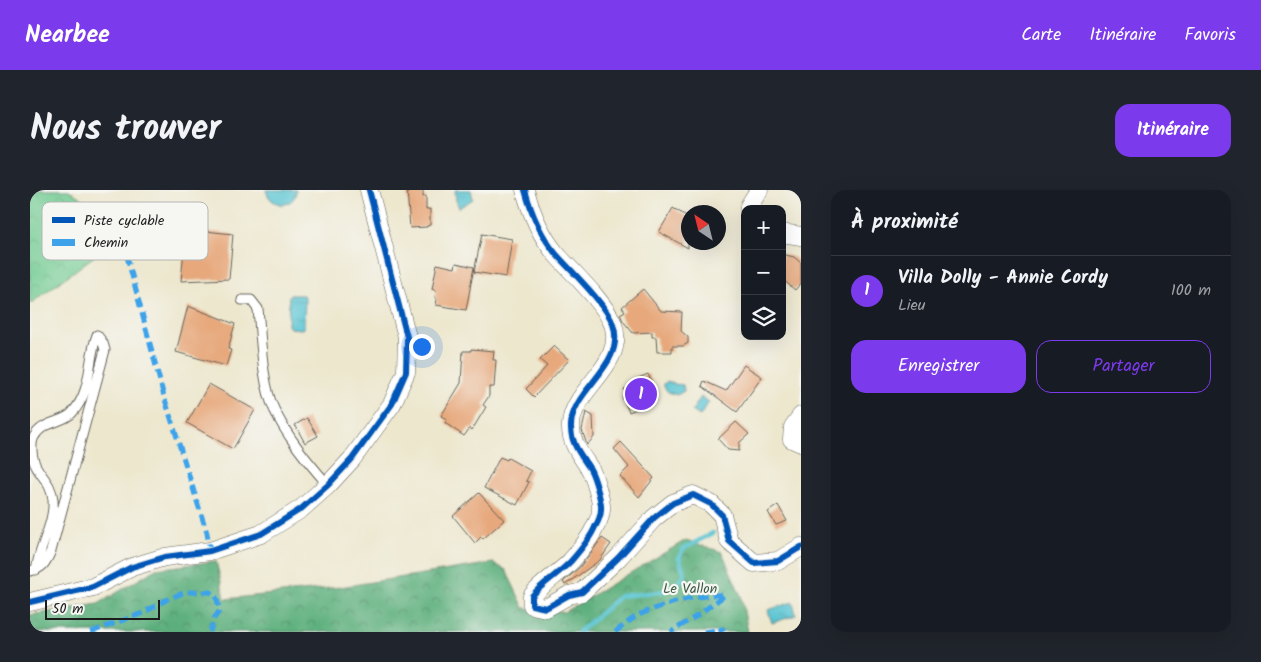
<!DOCTYPE html>
<html lang="fr">
<meta charset="utf-8">
<style>
:root{--surface:#171b24;--page:#20242c;--text:#f1f3f6;--muted:#9ea1a6;--line:#363941;--accent:#7c3aed}
body{margin:0;font-family:Kalam,sans-serif;background:var(--page);color:var(--text)}
.controls{position:absolute;right:15px;top:15px;display:grid;overflow:hidden;border-radius:10px;box-shadow:0 5px 20px #0002}
.controls button{width:45px;height:45px;display:grid;place-items:center;padding:0;border:0;border-bottom:1px solid var(--line);background:var(--surface);color:var(--text);font:25px sans-serif}
.compass{position:absolute;left:651px;top:15px;width:45px;height:45px;border-radius:50%;background:var(--surface);box-shadow:0 5px 20px #0002;rotate:325deg}
.scale{position:absolute;left:15px;bottom:12px;width:115px;box-sizing:border-box;padding-left:5px;border:2px solid #1c1c1c;border-top:0;font-size:14px;line-height:18px;white-space:nowrap;color:#1c1c1c;-webkit-text-stroke:4px #f6f6f2;paint-order:stroke}
.you{position:absolute;left:391px;top:156px;width:18px;height:18px;margin:-12px;border:4px solid #fff;border-radius:50%;background:#1a73e8;box-shadow:0 0 0 8px #1a73e833}
.badge{display:grid;place-items:center;width:32px;height:32px;border-radius:50%;background:var(--accent);color:#fff;font-size:16px;font-weight:700}
.pin{position:absolute;translate:-50% -50%;border:2px solid #fff;box-shadow:0 1px 5px #0006}
.list{margin:0;padding:0;list-style:none}
h2{display:flex;justify-content:space-between;align-items:center;height:65px;margin:0;padding:0 20px;font-size:21px}
h2 small{font-size:16px;font-weight:400;color:var(--muted)}
.list li{display:grid;grid-template-columns:32px 1fr auto;gap:15px;align-items:center;box-sizing:border-box;height:70px;padding:0 20px;border-top:1px solid var(--line)}
.list b{display:block;font-size:19px;white-space:nowrap}
.list p{margin:0;font-size:16px;white-space:nowrap;color:var(--muted)}
.list em{font-size:16px;font-style:normal;color:var(--muted)}
.actions{display:flex;gap:10px;padding:15px 20px}
.actions a{flex:1;padding:11px 0;border:1px solid var(--accent);border-radius:15px;text-align:center;font-size:18px;color:var(--accent)}
.actions .main{background:var(--accent);color:#fff}
.icon{flex:none;width:28px;height:28px;fill:none;stroke:currentColor;stroke-width:2;stroke-linecap:round;stroke-linejoin:round}
.map{position:relative;flex:none;width:771px;height:442px;overflow:hidden;border-radius:15px}
header{display:flex;align-items:center;gap:30px;box-sizing:border-box;height:70px;padding:0 25px;background:var(--accent);color:#fff}
header strong{font-size:24px}
nav{display:flex;gap:28px;margin-inline-start:auto;font-size:18px}
.intro{display:flex;align-items:center;justify-content:space-between;box-sizing:border-box;height:120px;padding:0 30px}
h1{margin:0;font-size:35px}
.button{padding:12px 22px;border-radius:15px;background:var(--accent);color:#fff;font-size:18px;font-weight:700}
main{display:flex;gap:30px;padding:0 30px}
aside{flex:1;background:var(--surface);border-radius:15px;box-shadow:0 5px 20px #0002}
.map>svg:first-child{display:block}
</style>
<header>
<strong>Nearbee</strong>
<nav><a>Carte</a><a>Itinéraire</a><a>Favoris</a></nav>
</header>
<div class="intro"><h1>Nous trouver</h1><a class="button">Itinéraire</a></div>
<main>
<div class="map">
<svg width="771" height="442" viewBox="0 0 771 442">
<defs>
<pattern id="forest-crowns" width="20" height="18" patternUnits="userSpaceOnUse" patternTransform="scale(1.25)"><rect width="20" height="18" fill="#5caf7c"/><path d="M2 6a3 3 0 1 1 6 0M12 15a3 3 0 1 1 6 0" fill="none" stroke="#4b8e65"/></pattern>
<pattern id="park-crowns" width="20" height="18" patternUnits="userSpaceOnUse" patternTransform="scale(1.25)"><rect width="20" height="18" fill="#71cb92"/><path d="M2 6a3 3 0 1 1 6 0M12 15a3 3 0 1 1 6 0" fill="none" stroke="#61ae7d"/></pattern>
<pattern id="water-ripples" width="26" height="14" patternUnits="userSpaceOnUse" patternTransform="scale(1.25)"><rect width="26" height="14" fill="#59c4d2"/><path d="M2 4q2-2 4 0t4 0M15 11q2-2 4 0t4 0" fill="none" stroke="#4da8b4"/></pattern>
</defs>
<rect width="100%" height="100%" fill="#f6f6f2"/>
<filter id="ink" filterUnits="userSpaceOnUse"><feTurbulence type="fractalNoise" baseFrequency=".02" numOctaves="2"/><feDisplacementMap in="SourceGraphic" scale="10" xChannelSelector="R" yChannelSelector="G"/><feConvolveMatrix kernelMatrix="1 2 1 2 8 2 1 2 1" color-interpolation-filters="sRGB"/></filter>
<filter id="wash" filterUnits="userSpaceOnUse"><feTurbulence type="fractalNoise" baseFrequency=".0096" numOctaves="4" result="noise"/><feDisplacementMap in="SourceGraphic" scale="20" xChannelSelector="R" yChannelSelector="G"/><feGaussianBlur stdDeviation="1.12" result="paint"/><feColorMatrix in="noise" values="0 0 0 0 0 0 0 0 0 0 0 0 0 0 0 0 0 1.4 0 .05"/><feComposite in="paint" operator="in"/></filter>
<g filter="url(#wash)">
<rect width="100%" height="100%" fill="#ede7ce"/>
<path fill="url(#forest-crowns)" stroke="#3c664c" d="M656 350 692 362 711 406 718 442H0V425L68 414 126 379 186 371 195 409 310 397 463 373 476 380 494 418 534 422Z"/>
<path fill="url(#park-crowns)" stroke="#467457" d="M0 0H39L67 19 74 59 0 114Z"/>
<path fill="url(#water-ripples)" stroke="#3a7077" d="M236 0H266C266 9 261 12 253 15 244 13 238 9 236 0Z
M425 0H441L443 9 429 18 426 10Z
M260 105H273L275 107 274 137 272 139 260 138 258 136 259 107Z
M637 191 644 194 653 195 654 201 647 205 638 202 634 197V194Z
M671 207 679 212 670 226 662 221Z
M763 412 766 425 742 433 738 420Z"/>
<g fill="none" stroke-linecap="round" stroke-linejoin="round">
<path stroke="#59c4d2" stroke-width="4.5" d="M549 442 590 406 630 402 645 396 655 385 649 368 653 359 683 343"/>
</g>
<g id="blocks">
<path fill="#e7a87b" d="M377 0H393V7L396 6V20L400 19V35L397 36V37L380 38Z
M643 18 658 27V58L629 42Z
M156 39 203 44 199 89 151 91Z
M452 44 482 49 476 87 444 82Z
M752 64 764 67 771 73V93L765 100 752 89Z
M426 73 444 77 436 120 406 115 407 109 405 108 406 100 402 99 407 74 425 78Z
M613 99 631 121 652 122 651 141 658 147V153L653 156H642V162H627L626 147H622V142L603 143 593 131 590 124 595 121 592 117Z
M158 116 205 134 198 159 201 160 196 176 146 162Z
M524 156 539 170 504 207 496 199 517 176 510 170Z
M441 159 464 161 463 170H466L464 197H459V206L453 215 456 217 442 240 440 238 434 246 415 233 417 230 411 226 431 193 433 161H441Z
M714 175 732 187 707 222 672 196 674 191 696 201Z
M618 184 626 202V211L599 222 592 207 597 205 594 199 608 194 606 189Z
M179 194 225 220 203 259 157 233Z
M556 222 563 226 564 247 557 255 552 240Z
M277 228 288 246 275 253 265 235Z
M706 232 719 244 709 253V261L698 260 688 249Z
M591 252 624 288 609 307 590 286 599 277 584 259Z
M470 267 477 270 478 268 501 281 496 291 499 292 487 315 454 298Z
M449 303 474 330 453 349 451 347 445 353 423 326Z
M748 315 757 331 746 335 738 322Z
M572 348 581 354 570 370 535 395 533 392 549 378Z"/>
</g>
</g>
<g filter="url(#ink)">
<use href="#blocks" fill-opacity="0" stroke="#65635a" stroke-width="1"/>
<g fill="none" stroke-linecap="round" stroke-linejoin="round">
<defs>
<path id="service" d="M212 110H221L228 119C231 148 232 194 244 219 257 247 278 272 298 295
M0 381C13 379 16 372 21 361L75 160 73 153 67 145C57 171 63 200 42 223 33 233 12 231 4 247 2 250 2 252 2 255 0 283 21 286 23 310 25 332 9 357 6 380"/>
<path id="minor" d="M495 0C501 22 511 46 526 64 542 82 575 113 583 134 597 175 542 199 541 235 540 253 551 265 560 279 564 286 572 312 571 319 571 324 568 332 565 337 561 347 548 363 541 371 529 384 513 392 502 406V415L516 418 539 405 552 402 588 368 624 328 643 313 663 305 681 314 692 325 699 351 724 373 748 371 771 357
M719 19V16L729 0
M752 43 771 46
M771 226 763 237 762 249 771 253
M0 412 63 397 102 377 135 367 180 361 231 344 271 319 298 295 322 269 362 214 376 182 377 147 339 0"/>
</defs>
<use href="#service" stroke="#65635a" stroke-width="11"/>
<use href="#minor" stroke="#65635a" stroke-width="19"/>
<use href="#service" stroke="#fff" stroke-width="9"/>
<use href="#minor" stroke="#fff" stroke-width="18"/>
<path stroke="#3da2ea" stroke-width="5" stroke-dasharray="10 5" stroke-linecap="butt" d="M89 36 133 203 177 343 180 361
M61 442 113 423 136 410 155 402H180L186 407 190 420 183 430 180 442
M585 442C594 436 602 428 611 424 632 415 672 403 695 405L665 427 641 442
M674 442 693 439 689 442"/>
<defs>
<path id="cycleway" d="M495 0C501 22 511 46 526 64 542 82 575 113 583 134 597 175 542 199 541 235 540 253 551 265 560 279 564 286 572 312 571 319 571 324 568 332 565 337 561 347 548 363 541 371 529 384 513 392 502 406V415L516 418 539 405 552 402 588 368 624 328 643 313 663 305 681 314 692 325 699 351 724 373 748 371 771 357
M0 412 63 397 102 377 135 367 180 361 231 344 271 319 298 295 322 269 362 214 376 182 377 147 339 0"/>
</defs>
<use href="#cycleway" stroke="#f6f6f2" stroke-width="9"/>
<use href="#cycleway" stroke="#0057b8" stroke-width="6"/>
</g>
</g>
<g text-anchor="middle" stroke-width="4.5" stroke-linejoin="round" paint-order="stroke">
<g font-size="14" fill="#3a5945" stroke="#f6f6f2">
<text x="660" y="403">Le Vallon</text>
</g>
</g>
<rect x="12" y="12" width="166" height="58" rx="8" fill="#f6f6f2" stroke="#b5b5b2" stroke-width="1"/>
<rect x="22" y="27" width="23" height="6" fill="#0057b8"/>
<rect x="22" y="49" width="23" height="7" fill="#3da2ea"/>
<g font-size="14" fill="#1c1c1c">
<text x="54" y="35">Piste cyclable</text>
<text x="54" y="57">Chemin</text>
</g>
</svg>
<div class="controls">
<button>+</button>
<button>−</button>
<button><svg class="icon" aria-label="layers" viewBox="0 0 24 24"><path d="M12 4l9 5-9 5-9-5zM3 14l9 5 9-5"/></svg></button>
</div>
<svg class="compass" viewBox="-18 -18 36 36"><path d="M0-13l5 13h-10z" fill="#e53935"/><path d="M0 13l5-13h-10z" fill="#9ea1a6"/></svg>
<div class="scale">50 m</div>
<div class="you"></div>
<div class="pin badge" style="left:611px;top:204px">1</div>
</div>
<aside>
<h2>À proximité<small></small></h2>
<ul class="list">
<li><span class="badge">1</span><div><b>Villa Dolly - Annie Cordy</b><p>Lieu</p></div><em>100 m</em></li>
</ul>
<div class="actions"><a class="main">Enregistrer</a><a>Partager</a></div>
</aside>
</main>
